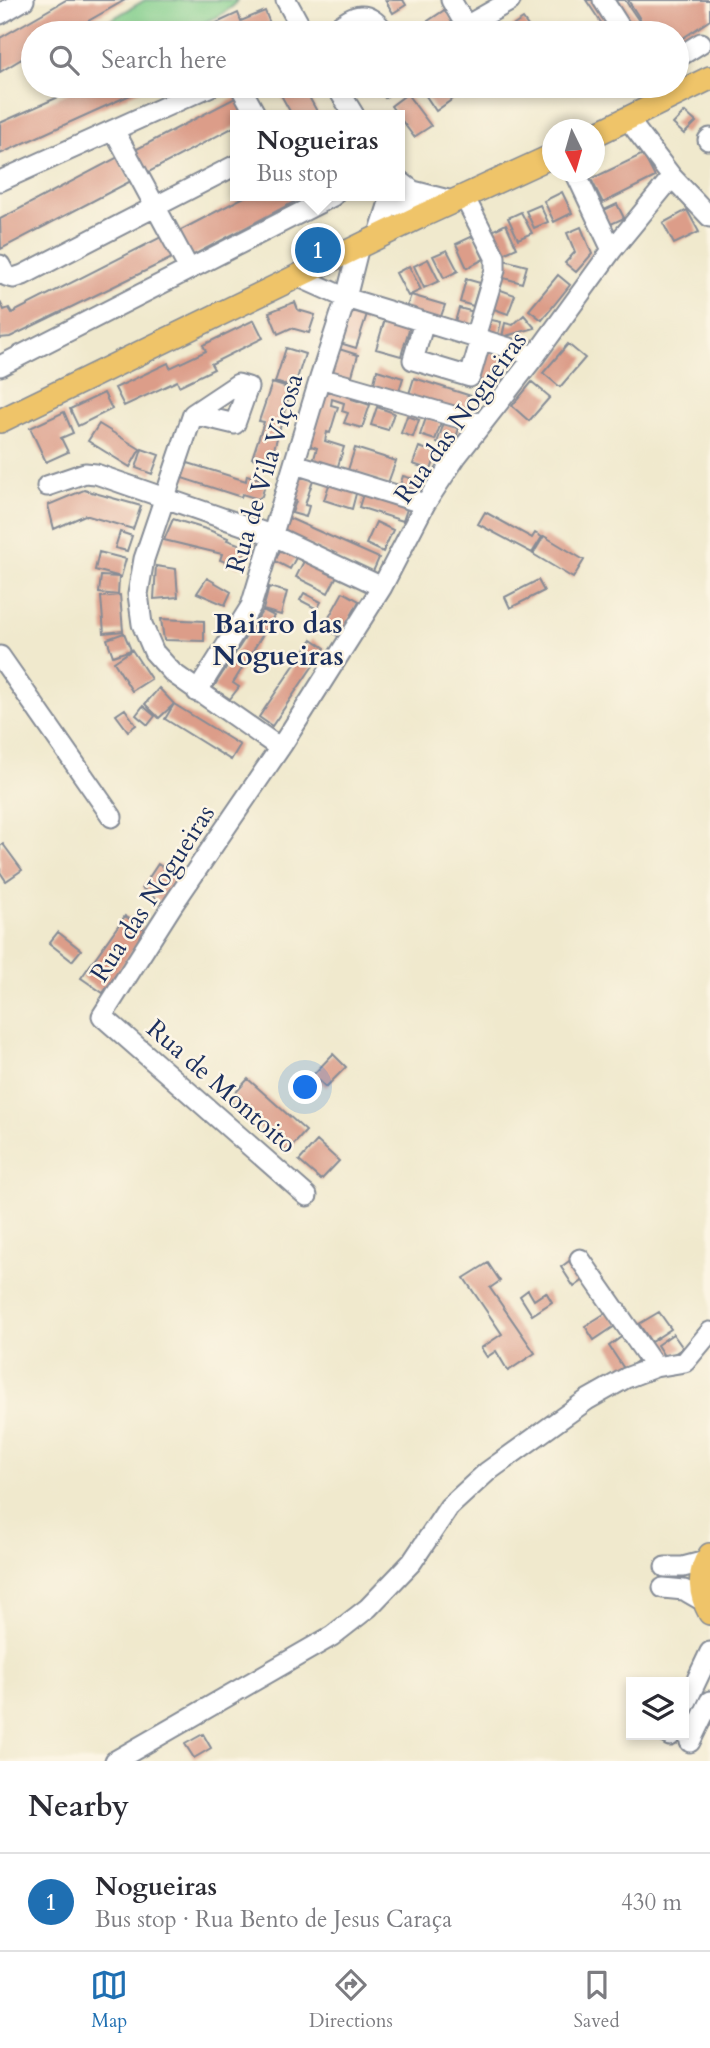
<!DOCTYPE html>
<meta charset="utf-8">
<style>
:root{--surface:#fff;--page:#f2f2f3;--text:#2b2b33;--muted:#7c7c81;--line:#e1e1e2;--accent:#1f6fb2}
body{margin:0;font-family:Cardo,serif;background:var(--page);color:var(--text)}
.controls{position:absolute;right:21px;bottom:21px;display:grid;overflow:hidden;border-radius:0px;box-shadow:0 4px 10px #0003}
.controls button{width:63px;height:63px;display:grid;place-items:center;padding:0;border:0;border-bottom:2px solid var(--line);background:var(--surface);color:var(--text);font:35px sans-serif}
.compass{position:absolute;left:542px;top:119px;width:63px;height:63px;border-radius:50%;background:var(--surface);box-shadow:0 4px 10px #0003;rotate:175deg}
.you{position:absolute;left:306px;top:1088px;width:24px;height:24px;margin:-18px;border:5px solid #fff;border-radius:50%;background:#1a73e8;box-shadow:0 0 0 10px #1a73e833}
.badge{display:grid;place-items:center;width:46px;height:46px;border-radius:50%;background:var(--accent);color:#fff;font-size:23px;font-weight:700}
.pin{position:absolute;translate:-50% -50%;border:4px solid #fff;box-shadow:0 2px 7px #0006}
.popup{position:absolute;left:230px;top:110px;width:175px;height:91px;box-sizing:border-box;display:grid;place-content:center;border-radius:0px;background:var(--surface);filter:drop-shadow(0 2px 5px #0005);font-size:23px;white-space:nowrap;color:var(--muted)}
.popup b{font-size:26px;color:var(--text)}
.popup::after{content:'';position:absolute;left:50%;top:100%;margin-left:-14px;border:14px solid transparent;border-top-color:var(--surface)}
.list{margin:0;padding:0;list-style:none}
h2{display:flex;justify-content:space-between;align-items:center;height:91px;margin:0;padding:0 28px;font-size:30px}
h2 small{font-size:23px;font-weight:400;color:var(--muted)}
.list li{display:grid;grid-template-columns:46px 1fr auto;gap:21px;align-items:center;box-sizing:border-box;height:98px;padding:0 28px;border-top:2px solid var(--line)}
.list b{display:block;font-size:26px;white-space:nowrap}
.list p{margin:0;font-size:23px;white-space:nowrap;color:var(--muted)}
.list em{font-size:23px;font-style:normal;color:var(--muted)}
.icon{flex:none;width:38px;height:38px;fill:none;stroke:currentColor;stroke-width:2;stroke-linecap:round;stroke-linejoin:round}
.map{position:relative;flex:none;width:710px;height:1761px;overflow:hidden}
.search{position:absolute;background:var(--surface);box-shadow:0 4px 10px #0003;left:21px;right:21px;top:21px;height:77px;display:flex;align-items:center;gap:18px;box-sizing:border-box;padding:0 24px;border-radius:38px;color:var(--muted);font-size:26px}
.sheet{height:189px;background:var(--surface)}
nav{display:flex;justify-content:space-around;align-items:center;box-sizing:border-box;height:98px;border-top:2px solid var(--line);background:var(--surface);font-size:19px;color:var(--muted)}
nav a{display:grid;justify-items:center;gap:4px}
nav .on{color:var(--accent)}
.map>svg:first-child{display:block}
</style>
<div class="map">
<svg width="710" height="1761" viewBox="0 0 710 1761">
<rect width="100%" height="100%" fill="#fcf5e5"/>
<filter id="ink" filterUnits="userSpaceOnUse"><feTurbulence type="fractalNoise" baseFrequency=".0143" numOctaves="2"/><feDisplacementMap in="SourceGraphic" scale="14" xChannelSelector="R" yChannelSelector="G"/><feConvolveMatrix kernelMatrix="1 2 1 2 8 2 1 2 1" color-interpolation-filters="sRGB"/></filter>
<filter id="wash" filterUnits="userSpaceOnUse"><feTurbulence type="fractalNoise" baseFrequency=".00686" numOctaves="4" result="noise"/><feDisplacementMap in="SourceGraphic" scale="28" xChannelSelector="R" yChannelSelector="G"/><feGaussianBlur stdDeviation="1.57" result="paint"/><feColorMatrix in="noise" values="0 0 0 0 0 0 0 0 0 0 0 0 0 0 0 0 0 1.4 0 .05"/><feComposite in="paint" operator="in"/></filter>
<g filter="url(#wash)">
<rect width="100%" height="100%" fill="#f0e9cd"/>
<path fill="#82ce8c" stroke="#4e7e75" stroke-width="2" d="M145 0H237L233 6 219 16 180 33H88Z"/>
<g id="blocks">
<path fill="#dc9d89" d="M66 0H125L67 33H33V52L0 72V38Z
M385 0H403L406 5 393 13Z
M586 0H598L619 33H608Z
M613 0H625L647 33H633Z
M628 0H710V20L677 42V33H649Z
M446 9 459 30 454 33H419L416 29Z
M265 11 273 31 268 33H195L238 13 241 21Z
M523 19 533 33H502Z
M83 86H150L0 154V123Z
M276 86H303L319 115H292Z
M375 86H400L385 98Z
M428 86H456L461 93 436 111 422 90Z
M407 94 431 126 414 137 391 106Z
M239 96 249 115H236V126L147 173 135 150Z
M685 112 696 122 684 134 673 124Z
M643 154 655 177 603 203 591 179Z
M118 157 131 181 1 249 0 219Z
M562 192 572 213 554 222 544 201Z
M246 196H290L294 202 190 257 177 232Z
M617 204 624 218 609 225 602 211Z
M540 205 548 222 534 228 526 211Z
M687 210 699 232 674 244 663 223Z
M521 212 532 233 518 239 508 218Z
M506 224 517 248 501 255 490 232Z
M581 227 592 254 576 272 565 263 575 252 567 233Z
M163 236 174 257 10 337 0 338V302L4 310 9 308 12 313Z
M473 236 484 259 467 268 456 244Z
M447 250 458 271 444 278 433 256Z
M428 259 439 281 424 288 414 266Z
M504 260 527 266 522 283 500 277Z
M409 266 421 290 408 296 396 273Z
M558 275 570 285 542 320 529 310Z
M466 279 480 283 473 306 460 302Z
M498 289 515 295 508 314 491 308Z
M411 295 445 305 439 322 405 312Z
M295 302 298 310 315 315 309 333 291 328 278 334 269 312Z
M459 308 474 312 469 330 454 325Z
M350 309 367 314 356 348 340 343Z
M524 315 535 328 502 337 505 323 513 325Z
M385 319 410 326 401 356 376 349Z
M487 319 501 322 497 339 483 335Z
M254 320 263 338 211 364 214 369 179 386 177 381 124 406 115 388 168 363 170 368 206 351 203 345Z
M568 344 585 358 560 387 543 373Z
M286 348 305 354 294 388 275 382Z
M339 349 358 355 350 382 330 376Z
M484 350 504 356 497 384 476 379Z
M377 370 403 378 398 394 373 387Z
M414 378 471 396 465 415 408 397Z
M532 382 550 397 529 421 512 406Z
M272 383 291 389 270 463 252 458 264 422 259 421Z
M327 386 353 395 352 399 370 405 362 428 344 423 348 413 342 411 344 403 332 399 331 405 338 407 330 433 327 432 325 441 344 447 337 469 313 462 317 448 308 445 313 428 315 429Z
M104 393 112 409 78 426 70 409Z
M377 407 394 413 388 430 371 425Z
M64 412 73 433 61 438 68 452 46 462 30 428Z
M407 416 419 420 413 437 401 433Z
M426 418 441 423 435 440 420 435Z
M444 423 459 428 453 448 437 443Z
M99 424 140 449 130 467 88 441Z
M419 447 437 453 431 470 413 464Z
M355 448 396 461 388 483 348 470Z
M142 449 159 455 152 474 136 468Z
M188 463 246 481 247 475 266 481 262 496 258 499 242 494 241 497 182 478Z
M298 475 313 480 305 505 309 506 306 517 292 513 296 501 290 499Z
M403 476 420 481 415 496 398 491Z
M330 482 357 490 352 509 324 500Z
M84 490 141 506 133 529 85 515 54 529 48 505Z
M364 491 408 506 403 521 359 507Z
M485 512 532 538 535 533 542 537 532 553 478 524Z
M289 518 379 558 372 574 282 533Z
M173 519 209 530 228 538 227 540 247 547 239 567 220 560 222 554 164 540Z
M376 522 393 530 383 552 366 544Z
M120 532 132 536 127 551 115 548Z
M544 536 584 560 573 578 533 554Z
M282 546 298 554 290 569 275 561Z
M99 552 126 559 121 577 95 570Z
M306 557 338 574 328 593 296 577Z
M156 566 176 569 178 597 154 599Z
M101 576 119 577 118 595 99 593Z
M207 578 231 592 225 605 197 593Z
M538 580 544 591 510 608 505 597Z
M269 587 287 592 281 615 263 610Z
M343 592 359 601 340 637 323 628Z
M304 593 321 602 317 609 300 600Z
M120 595 123 631 104 633 101 597Z
M263 610 274 616 233 683 239 687 230 699 213 688Z
M161 619 204 621V641L164 640Z
M124 633 131 650 113 656 107 639Z
M312 639 325 648 272 726 259 717Z
M132 650 151 679 132 691 114 662Z
M159 688 174 704 240 745 231 760 165 719 174 704 159 718 145 704Z
M143 706 155 716 148 725 136 715Z
M125 709 136 725 128 731 116 715Z
M3 844 22 870 6 881 0 872V846Z
M158 864 181 879 164 904 142 888Z
M125 916 147 931 103 993 81 978Z
M58 932 81 950 72 961 49 943Z
M333 1054 346 1067 326 1087 313 1075Z
M248 1079 306 1131 287 1152 229 1100Z
M317 1141 339 1161 321 1180 299 1161Z
M572 1259 585 1279 574 1287 561 1267Z
M488 1263 500 1281 490 1288 535 1353 508 1371 496 1351 487 1357 481 1348 502 1334 464 1278Z
M528 1290 534 1300 546 1292 552 1302 532 1315 520 1296Z
M609 1311 618 1324 594 1340 585 1326Z
M659 1312 671 1329 651 1342 639 1324Z
M673 1334 683 1348 666 1359 657 1345Z
M624 1335 640 1359 625 1370 609 1346Z
M203 1734 211 1748 194 1758 185 1744Z"/>
</g>
</g>
<g filter="url(#ink)">
<use href="#blocks" fill-opacity="0" stroke="#868c96" stroke-width="2"/>
<g fill="none" stroke-linecap="round" stroke-linejoin="round">
<defs>
<path id="minor" d="M286 0 304 33
M451 0 466 26 465 33
M603 0 624 33
M0 14 24 0
M466 26 510 1
M330 33C355 15 364 6 386 33
M677 58 701 43
M240 86 256 115
M336 86 354 115
M658 86 666 98
M627 118 672 177 710 217
M114 130 189 269
M708 140 710 138
M575 172 612 250
M0 181 211 86
M400 181 413 191 452 201
M394 196 405 212 417 218V206L413 191
M464 196 495 257V270L475 337
M378 237 391 196
M0 265 6 276 14 278 23 275 236 165
M297 276 346 298 535 356
M424 322 413 360 470 377 481 339
M0 366 333 196
M320 378 481 424
M193 414 235 424 248 387 238 384 193 414 144 559 138 594 142 624 154 652 173 673 280 748
M295 464 425 504
M47 486 85 473 96 474 274 536 382 587
M0 656 112 817
M197 692 251 606 320 378 346 298 359 246
M307 1196 102 1016 172 906 282 745 382 587 425 504 456 457 535 356 612 250 672 177
M580 1259 655 1367
M665 1567H683L706 1561
M663 1588 684 1590 703 1601
M684 1707 710 1652
M670 1736 671 1735
M690 1742 710 1701
M115 1761 332 1636 368 1608 412 1562 449 1507 487 1472 587 1400 626 1378 655 1367 685 1362 710 1332"/>
<path id="major" d="M594 135 710 78
M0 421 417 218 552 156
M710 1555C697 1572 700 1595 710 1613"/>
</defs>
<use href="#minor" stroke="#868c96" stroke-width="23"/>
<use href="#major" stroke="#868c96" stroke-width="26"/>
<use href="#minor" stroke="#fff" stroke-width="19"/>
<use href="#major" stroke="#efc469" stroke-width="23"/>
</g>
</g>
<g text-anchor="middle" stroke-width="5" stroke-linejoin="round" paint-order="stroke">
<g font-size="26" fill="#1b2f5e" stroke="#fcf5e5">
<text transform="translate(460 417) rotate(-54)" y="9">Rua das Nogueiras</text>
<text transform="translate(264 473) rotate(-73)" y="9">Rua de Vila Viçosa</text>
<text transform="translate(152 893) rotate(-57)" y="9">Rua das Nogueiras</text>
<text transform="translate(222 1086) rotate(41)" y="9">Rua de Montoito</text>
</g>
<g font-size="28" font-weight="bold" fill="#1b2f5e" stroke="#fcf5e5">
<text x="278" y="633">Bairro das<tspan x="278" dy="32">Nogueiras</tspan></text>
</g>
</g>
</svg>
<div class="controls">
<button><svg class="icon" aria-label="layers" viewBox="0 0 24 24"><path d="M12 4l9 5-9 5-9-5zM3 14l9 5 9-5"/></svg></button>
</div>
<svg class="compass" viewBox="-18 -18 36 36"><path d="M0-13l5 13h-10z" fill="#e53935"/><path d="M0 13l5-13h-10z" fill="#7c7c81"/></svg>
<div class="you"></div>
<div class="pin badge" style="left:318px;top:250px">1</div>
<div class="popup"><b>Nogueiras</b>Bus stop</div>
<div class="search"><svg class="icon" aria-label="search" viewBox="0 0 24 24"><circle cx="10" cy="10" r="6"/><path d="M15 15l6 6"/></svg>Search here</div>
</div>
<section class="sheet">
<h2>Nearby<small></small></h2>
<ul class="list">
<li><span class="badge">1</span><div><b>Nogueiras</b><p>Bus stop · Rua Bento de Jesus Caraça</p></div><em>430 m</em></li>
</ul>
</section>
<nav>
<a class="on"><svg class="icon" aria-label="map" viewBox="0 0 24 24"><path d="M3 6l6-2 6 2 6-2v14l-6 2-6-2-6 2zM9 4v14M15 6v14"/></svg>Map</a>
<a><svg class="icon" aria-label="directions" viewBox="0 0 24 24"><path d="M12 3l9 9-9 9-9-9zM9 14v-3h6M13 9l2 2-2 2"/></svg>Directions</a>
<a><svg class="icon" aria-label="saved" viewBox="0 0 24 24"><path d="M7 4h10v16l-5-4-5 4z"/></svg>Saved</a>
</nav>
